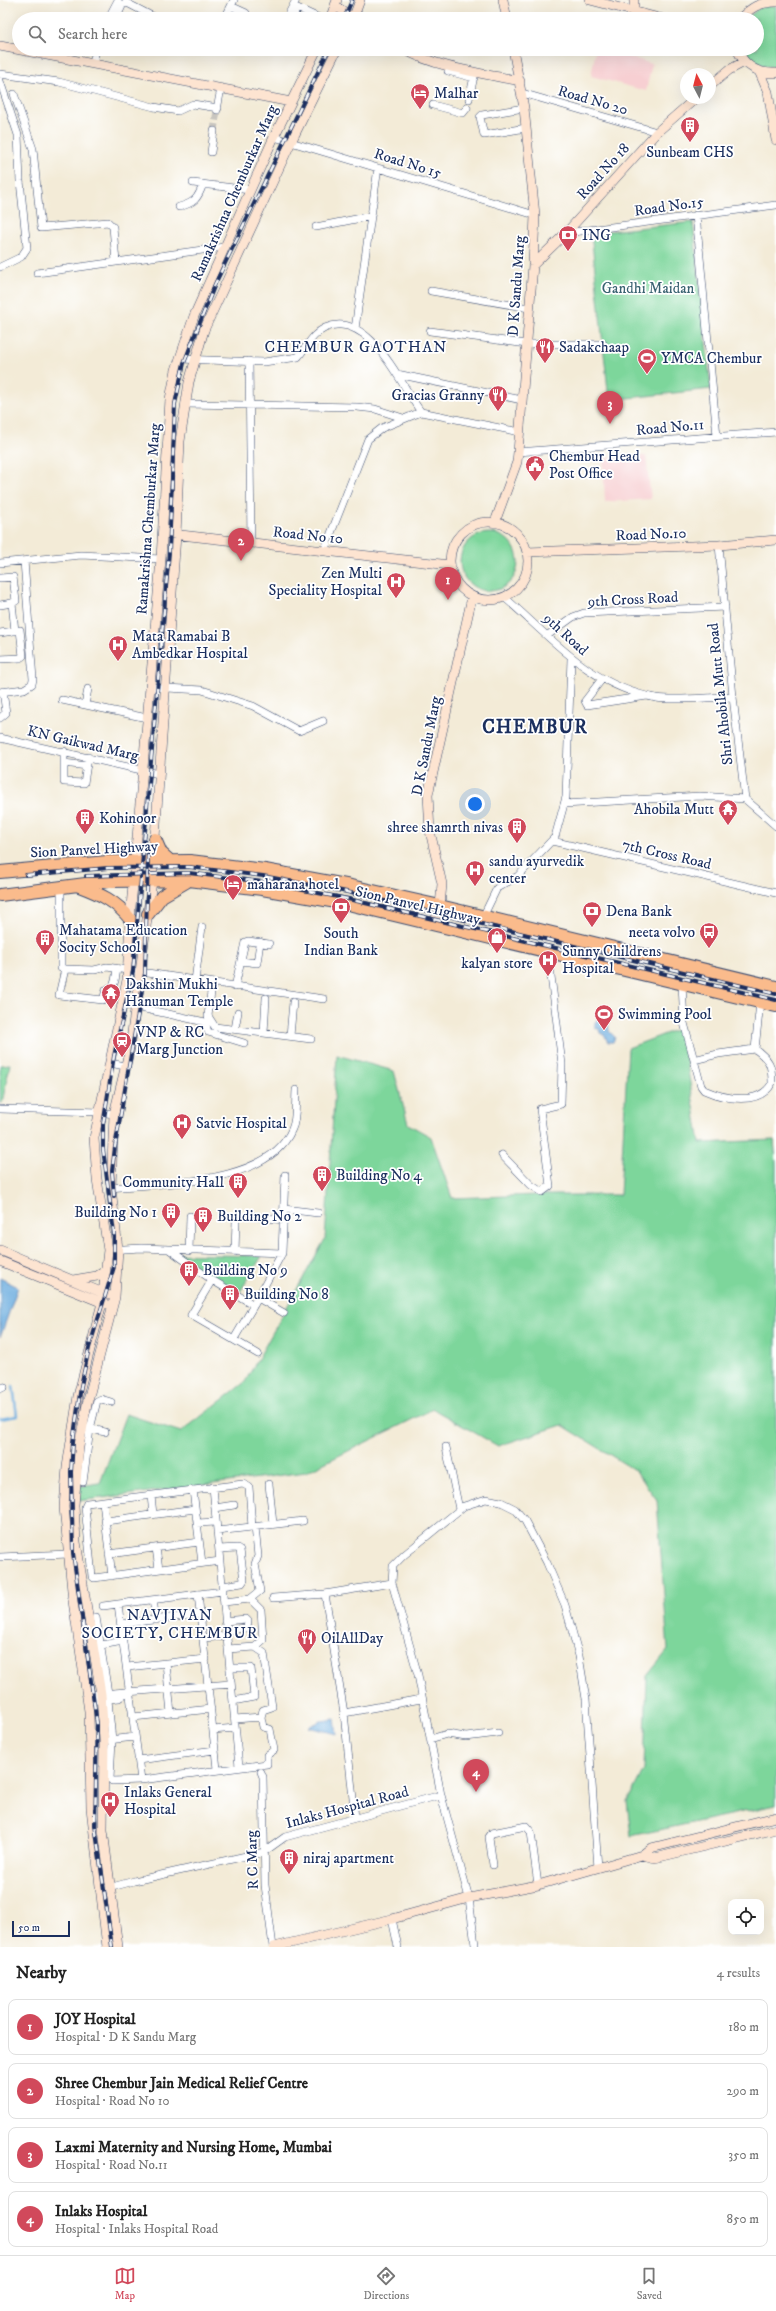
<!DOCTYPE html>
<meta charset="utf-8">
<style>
:root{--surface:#fff;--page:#f6f6f6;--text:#222;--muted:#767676;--line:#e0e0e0;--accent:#d1495b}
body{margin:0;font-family:"IM FELL DW Pica",serif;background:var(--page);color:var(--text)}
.controls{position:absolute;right:12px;bottom:12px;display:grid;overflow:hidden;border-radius:8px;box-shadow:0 4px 16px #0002}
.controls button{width:36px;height:36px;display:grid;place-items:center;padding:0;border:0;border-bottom:1px solid var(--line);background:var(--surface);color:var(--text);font:20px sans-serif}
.compass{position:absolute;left:680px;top:68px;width:36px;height:36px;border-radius:50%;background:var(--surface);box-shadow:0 4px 16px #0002;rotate:353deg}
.scale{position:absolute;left:12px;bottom:10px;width:58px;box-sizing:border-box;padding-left:4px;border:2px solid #1b2f5e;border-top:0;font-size:11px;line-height:14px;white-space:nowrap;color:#1b2f5e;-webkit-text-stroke:3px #fff;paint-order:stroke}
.you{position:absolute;left:475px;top:804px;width:14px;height:14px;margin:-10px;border:3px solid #fff;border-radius:50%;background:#1a73e8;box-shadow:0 0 0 6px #1a73e833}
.badge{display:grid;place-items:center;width:26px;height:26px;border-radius:50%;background:var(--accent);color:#fff;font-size:13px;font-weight:700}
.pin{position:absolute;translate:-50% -33px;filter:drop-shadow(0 1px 2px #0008)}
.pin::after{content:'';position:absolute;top:21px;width:14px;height:12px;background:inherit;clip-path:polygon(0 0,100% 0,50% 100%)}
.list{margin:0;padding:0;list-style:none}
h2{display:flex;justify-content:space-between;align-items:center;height:52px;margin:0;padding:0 16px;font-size:17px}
h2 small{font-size:13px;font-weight:400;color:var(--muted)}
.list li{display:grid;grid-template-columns:26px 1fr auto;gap:12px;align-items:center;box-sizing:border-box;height:56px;margin:0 8px 8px;padding:0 8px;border:1px solid var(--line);border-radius:8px}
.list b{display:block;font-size:15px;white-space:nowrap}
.list p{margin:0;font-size:13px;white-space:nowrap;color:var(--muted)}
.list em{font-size:13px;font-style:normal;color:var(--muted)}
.icon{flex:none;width:22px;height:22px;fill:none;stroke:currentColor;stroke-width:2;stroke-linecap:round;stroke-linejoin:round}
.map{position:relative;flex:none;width:776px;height:1947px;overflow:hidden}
.search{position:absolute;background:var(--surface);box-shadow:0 4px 16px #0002;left:12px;right:12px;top:12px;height:44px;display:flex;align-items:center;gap:10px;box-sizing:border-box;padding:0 14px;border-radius:22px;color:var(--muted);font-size:15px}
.sheet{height:308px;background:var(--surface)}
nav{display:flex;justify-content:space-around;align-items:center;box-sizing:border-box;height:56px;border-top:1px solid var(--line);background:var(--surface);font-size:11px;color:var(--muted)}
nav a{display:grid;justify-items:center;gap:2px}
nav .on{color:var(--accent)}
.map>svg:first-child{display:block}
</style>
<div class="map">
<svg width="776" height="1947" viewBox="0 0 776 1947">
<rect width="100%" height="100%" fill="#fff"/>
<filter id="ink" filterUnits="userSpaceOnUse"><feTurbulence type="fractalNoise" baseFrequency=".025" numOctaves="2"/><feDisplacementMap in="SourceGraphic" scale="8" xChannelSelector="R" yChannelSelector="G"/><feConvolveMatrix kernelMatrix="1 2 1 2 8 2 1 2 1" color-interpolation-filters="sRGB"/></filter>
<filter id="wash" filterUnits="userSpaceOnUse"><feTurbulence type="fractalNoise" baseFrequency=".012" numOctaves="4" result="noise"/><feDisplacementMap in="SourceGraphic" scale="16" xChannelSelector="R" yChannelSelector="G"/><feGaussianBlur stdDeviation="0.9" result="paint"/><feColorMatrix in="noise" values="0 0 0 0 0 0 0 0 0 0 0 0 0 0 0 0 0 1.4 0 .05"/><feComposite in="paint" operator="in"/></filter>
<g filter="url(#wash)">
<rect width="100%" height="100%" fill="#f3ebd7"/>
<path fill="#f7cfd2" d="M596 49H605L652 64 646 91 591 76Z
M646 456 651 499 605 502 603 458Z"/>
<path fill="#7dd69b" stroke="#4c827c" d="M769 6H776V67C762 68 749 62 743 49H757V19H746L759 8Z
M693 222 711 389 609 400 591 233Z
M460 562a29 29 0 1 1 58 0a29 29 0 1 1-58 0Z
M681 1028 700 1143 774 1140 776 1163V1805L631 1836 627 1802 644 1769 647 1676 668 1650 657 1500 636 1471 562 1425 498 1446 433 1409 306 1472 78 1501 80 1486 100 1483 126 1414 181 1432 245 1382 325 1239 337 1055 394 1071 408 1124 431 1137 452 1198 538 1195H620L628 1048Z
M10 1064 2 1103H0V1065Z
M169 1254 262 1256 238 1295Z"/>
<path fill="#6aacde" stroke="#426e9e" d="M598 1019 608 1022 609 1031 615 1037 613 1042H608L604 1035 600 1033 599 1029 595 1028V1022Z
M0 1278 18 1287 0 1338Z
M335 1719 337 1734 308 1727 321 1721Z"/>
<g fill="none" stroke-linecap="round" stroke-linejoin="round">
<path stroke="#6aacde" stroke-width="2.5" d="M0 1419 17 1416 13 1386"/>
</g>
</g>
<g filter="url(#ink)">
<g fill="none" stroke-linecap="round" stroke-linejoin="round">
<path stroke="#c8c5bf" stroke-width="7" stroke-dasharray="7 3.5" stroke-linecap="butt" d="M214 131 217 110"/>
<defs>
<path id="street" d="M293 6 321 19
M235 8 246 13V19
M108 19 118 0
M116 19 123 4 127 3 152 16 154 19
M227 19V14L234 0
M286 19 296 0
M292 19 297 8
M93 64 96 49
M448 71 474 78
M0 74 59 82 154 107 178 111 193 104 218 108
M0 81 18 135 20 181 27 248 21 257 0 267
M522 93 657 132
M14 94 33 149 41 228 108 222 113 227 116 262
M469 99 475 72
M433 105 463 113 467 108
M524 108 482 115 480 117 484 135 526 128
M217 110 221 88
M274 137 535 215
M211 152 214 131
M193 183 250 190
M179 207C194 203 198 199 203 184
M696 215 717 436
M316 227 371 216 378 168
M566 233 776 205
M37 273 224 247
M431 291 529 308
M355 329 371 216
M430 331 527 344H603
M180 359 264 362 298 357C307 347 312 334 325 328 369 308 401 386 421 412
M249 361 251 543
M397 374 522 400
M185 404 357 407 375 409 403 418
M518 452 776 432
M719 545 733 697 745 799 776 826
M324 551 368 439 382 428 421 412 520 432
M0 563 81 555 161 559
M0 578 13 577 16 601 12 603
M504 597C553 639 590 686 656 698 677 701 710 697 733 697
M0 605 12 603 15 631
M0 633 20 630 23 656 20 658 0 659
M548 635 573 617 584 613 725 607
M602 679 585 701 587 705 647 696
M150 687 202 690 253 706 299 731 323 721
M0 692 24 689 32 684 33 679 24 561
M62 700 147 718
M85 705 88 689
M0 718 6 713 3 691
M0 738 159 774
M64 751V782L84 783 88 757
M64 763 87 766
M564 804 700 796 745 799
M552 841 776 893
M61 887V968
M483 917 497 888 518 876 555 837 566 797 571 659
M241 961 257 963 260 942
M117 969 115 981 113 986 106 990 103 1000 59 995 65 969 94 970 107 967 324 999
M195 981 202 927
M212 984 208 1016 215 1027 311 1039
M682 984 684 1023 701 1086 704 1090C724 1099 760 1106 772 1083 772 1065 770 1060 755 1049L718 1054 694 1060
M235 987 245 942 248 941 269 944
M122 1004 205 1022 208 1032 244 1043
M235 1029 238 1012
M264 1033 266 998
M290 1036 293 1002
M755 1049 760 1003
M110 1063 125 1066
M0 1109 99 1112 114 1114
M502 1155 531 1185 542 1192 550 1186 540 1109 561 1104 562 1064 548 952
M111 1188C162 1183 269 1185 292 1129 297 1119 295 1102 296 1090
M284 1209 318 1213
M250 1216 284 1220
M108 1250 141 1248 282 1253 254 1305 212 1280 170 1250
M189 1251 190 1216
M235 1252 236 1221
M282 1253 285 1175
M212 1280 191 1315 258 1354
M258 1298 284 1313
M234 1339 254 1305
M0 1389 4 1387
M87 1428 105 1432
M446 1447 459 1509
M83 1482 90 1429 97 1401 101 1399 111 1402
M269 1484 273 1524
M213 1487 239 1767
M193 1490 202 1563
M151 1496 153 1514
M103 1502 112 1576
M215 1508 234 1505
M106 1521 195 1509
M197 1523 216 1522
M217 1531 303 1521
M156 1548 159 1569
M219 1549 237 1548 240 1550 244 1580 242 1583 222 1586
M109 1554 199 1542
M0 1557 68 1554
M220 1561 94 1578 92 1576 85 1507 87 1503 243 1484 249 1487 252 1527
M392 1583 418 1675 441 1795 469 1898 475 1945
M198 1594 215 1750
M273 1598 325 1594
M153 1600 156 1620
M224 1602 250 1599 260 1591 255 1564 258 1556 255 1527
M103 1606 118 1604
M96 1617 108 1693
M225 1621 246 1619 248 1621 247 1628 226 1630
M121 1624 200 1614
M203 1638 227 1636
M96 1646 123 1641
M228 1649 255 1647 263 1640 261 1610 250 1599
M166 1663 171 1713
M127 1667 206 1659
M230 1668H251L254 1697 233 1701
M87 1695 231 1684
M108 1700 112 1740 110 1779 112 1781 141 1780 267 1764V1755L274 1750 270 1729 263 1727 261 1717 263 1710 272 1707 264 1653 255 1647
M88 1701 119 1698 126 1693
M344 1713 421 1699
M133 1717 211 1709
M235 1719 261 1717
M213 1730 235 1728
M430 1739 447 1734 466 1737 498 1733
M108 1740 135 1737
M138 1760 215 1750 217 1769
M261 1772 263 1777 265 1885 273 1947
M141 1780 118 1604 223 1591
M355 1818 344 1713 325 1594 392 1583 393 1566 404 1555 464 1506 486 1499 501 1502 515 1509 525 1521 547 1563 565 1605 579 1656 586 1699 598 1868
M493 1865 489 1837 492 1833 526 1826 531 1832 538 1885
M101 1890 134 1881 264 1852 285 1837 441 1795
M392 1919 398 1947"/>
<path id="secondary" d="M503 0 507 19
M590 0 663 19
M335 6 356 19
M634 11V0
M330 19 337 0
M353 19 360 0
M740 19C751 7 760 2 776 2
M0 46 291 102
M404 49C433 67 486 74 520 81
M737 49C744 66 758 74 776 73
M759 71 768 92 776 140
M710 86 729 70 744 62
M533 265 566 233 657 132 696 98
M495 522 517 462 518 452 533 265 535 215 524 108 513 49
M450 561a39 39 0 1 1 78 0a39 39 0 1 1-78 0Z
M163 533 450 565
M527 552 719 545 776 540
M434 924 440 906 442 884 430 831 428 795 472 597
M0 1250 108 1295
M0 1261 106 1304
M73 1280 97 1276 105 1271
M642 1855 655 1858 776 1829
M107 1947 91 1808 89 1711 73 1601 64 1507 67 1467 78 1396 102 1303 108 1250 97 1179 94 1138 127 980 130 919 161 559 170 399 176 370 194 316 274 137 317 49
M118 1947 103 1830 104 1741 101 1694 76 1542 74 1505 79 1447 87 1404 115 1297 118 1249 111 1188 114 1114 130 1048 152 881 176 535 180 441 189 382 204 330 291 142 337 49
M274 1947 392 1919 469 1898 538 1885 642 1855 651 1848 776 1817"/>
<path id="highway" d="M155 839 161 853 170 861
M0 872 107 862 190 861 265 870 351 886 440 906 776 987
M79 886C100 894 116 901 130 919
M0 895 109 881 189 880 262 889 348 904 776 1006
M148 914 162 896 186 882"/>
</defs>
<use href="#street" stroke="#3b4b70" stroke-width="8"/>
<use href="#secondary" stroke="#3b4b70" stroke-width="10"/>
<use href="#highway" stroke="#3b4b70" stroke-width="14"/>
<use href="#street" stroke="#fff" stroke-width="7"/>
<use href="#secondary" stroke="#fde4d1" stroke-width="9"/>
<use href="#highway" stroke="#fabb8c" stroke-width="12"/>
<defs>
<path id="rail" d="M344 19 352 0
M26 875 108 868 189 867 263 876 347 892 776 994
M86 876 189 873 263 882 348 899 776 1000
M114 1196 112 1171 115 1147 145 973 148 854
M112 1947 95 1825 97 1724 73 1553 71 1472 73 1442 81 1386 89 1348 114 1267V1233L103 1149V1125L114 1056 133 971 169 552 175 404 184 363 215 284 329 49"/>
</defs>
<use href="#rail" stroke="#1b2f5e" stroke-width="4"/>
<use href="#rail" stroke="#fff" stroke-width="2.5" stroke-dasharray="8" stroke-linecap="butt"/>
</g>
</g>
<defs>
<symbol id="hotel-pin" viewBox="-11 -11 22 30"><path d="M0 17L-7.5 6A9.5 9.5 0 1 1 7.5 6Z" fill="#d1495b" stroke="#fff"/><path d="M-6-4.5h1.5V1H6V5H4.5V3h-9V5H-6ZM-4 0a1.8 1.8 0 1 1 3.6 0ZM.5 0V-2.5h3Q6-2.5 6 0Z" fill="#fff"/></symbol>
<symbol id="building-pin" viewBox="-11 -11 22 30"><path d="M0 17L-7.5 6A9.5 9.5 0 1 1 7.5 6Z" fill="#d1495b" stroke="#fff"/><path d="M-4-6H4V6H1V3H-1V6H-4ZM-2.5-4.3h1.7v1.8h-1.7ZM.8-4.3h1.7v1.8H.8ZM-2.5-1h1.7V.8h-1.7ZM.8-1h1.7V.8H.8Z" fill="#fff"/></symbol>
<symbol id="bank-pin" viewBox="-11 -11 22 30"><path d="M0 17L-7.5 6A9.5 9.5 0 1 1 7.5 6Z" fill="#d1495b" stroke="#fff"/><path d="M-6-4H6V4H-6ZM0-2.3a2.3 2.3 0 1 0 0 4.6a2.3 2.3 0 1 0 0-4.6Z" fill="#fff"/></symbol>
<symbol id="restaurant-pin" viewBox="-11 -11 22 30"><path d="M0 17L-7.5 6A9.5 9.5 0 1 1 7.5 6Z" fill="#d1495b" stroke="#fff"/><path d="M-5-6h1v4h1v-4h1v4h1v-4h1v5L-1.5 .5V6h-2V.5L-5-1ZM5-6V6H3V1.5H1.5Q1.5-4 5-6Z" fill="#fff"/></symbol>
<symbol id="stadium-pin" viewBox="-11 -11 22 30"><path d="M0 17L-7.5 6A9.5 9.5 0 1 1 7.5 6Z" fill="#d1495b" stroke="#fff"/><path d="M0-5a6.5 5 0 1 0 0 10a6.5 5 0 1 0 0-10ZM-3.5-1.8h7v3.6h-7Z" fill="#fff"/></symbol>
<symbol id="civic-pin" viewBox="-11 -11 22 30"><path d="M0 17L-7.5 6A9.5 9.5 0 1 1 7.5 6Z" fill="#d1495b" stroke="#fff"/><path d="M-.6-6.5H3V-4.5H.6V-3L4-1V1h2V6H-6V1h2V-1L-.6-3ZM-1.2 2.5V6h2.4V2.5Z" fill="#fff"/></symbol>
<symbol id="hospital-pin" viewBox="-11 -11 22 30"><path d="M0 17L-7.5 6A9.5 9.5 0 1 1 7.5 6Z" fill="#d1495b" stroke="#fff"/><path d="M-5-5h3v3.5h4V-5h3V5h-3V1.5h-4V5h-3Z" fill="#fff"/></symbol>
<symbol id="temple-pin" viewBox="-11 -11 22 30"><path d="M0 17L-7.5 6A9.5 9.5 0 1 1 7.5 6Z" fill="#d1495b" stroke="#fff"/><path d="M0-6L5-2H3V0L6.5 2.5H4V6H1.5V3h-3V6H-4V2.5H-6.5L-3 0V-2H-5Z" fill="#fff"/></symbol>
<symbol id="bus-pin" viewBox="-11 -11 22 30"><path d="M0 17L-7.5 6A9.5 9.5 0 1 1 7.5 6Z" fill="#d1495b" stroke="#fff"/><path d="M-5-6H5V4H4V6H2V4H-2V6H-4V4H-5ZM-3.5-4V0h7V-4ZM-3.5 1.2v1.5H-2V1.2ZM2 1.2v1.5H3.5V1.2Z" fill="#fff"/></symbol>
<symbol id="shop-pin" viewBox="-11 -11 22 30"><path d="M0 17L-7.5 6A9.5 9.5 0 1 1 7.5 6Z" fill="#d1495b" stroke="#fff"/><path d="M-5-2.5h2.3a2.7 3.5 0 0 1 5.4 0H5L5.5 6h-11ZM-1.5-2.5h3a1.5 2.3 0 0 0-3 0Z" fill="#fff"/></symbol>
<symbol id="station-pin" viewBox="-11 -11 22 30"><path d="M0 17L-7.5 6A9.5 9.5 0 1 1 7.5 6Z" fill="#d1495b" stroke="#fff"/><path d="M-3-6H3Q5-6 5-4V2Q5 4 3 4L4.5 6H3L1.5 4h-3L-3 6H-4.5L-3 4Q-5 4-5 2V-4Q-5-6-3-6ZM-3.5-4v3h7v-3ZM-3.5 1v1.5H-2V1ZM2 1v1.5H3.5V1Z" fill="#fff"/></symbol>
</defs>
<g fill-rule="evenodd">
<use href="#hotel-pin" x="409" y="82" width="22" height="30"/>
<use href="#building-pin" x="679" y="115" width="22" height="30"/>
<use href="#bank-pin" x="557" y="224" width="22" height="30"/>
<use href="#restaurant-pin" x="534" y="336" width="22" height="30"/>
<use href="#stadium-pin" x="636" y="347" width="22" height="30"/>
<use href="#restaurant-pin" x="487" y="384" width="22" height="30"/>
<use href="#civic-pin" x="524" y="454" width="22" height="30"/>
<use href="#hospital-pin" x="385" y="571" width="22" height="30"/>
<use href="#hospital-pin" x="107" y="634" width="22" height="30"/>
<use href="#temple-pin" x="717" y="798" width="22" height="30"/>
<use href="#building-pin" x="74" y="807" width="22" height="30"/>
<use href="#building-pin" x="506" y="816" width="22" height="30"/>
<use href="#hospital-pin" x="464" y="859" width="22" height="30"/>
<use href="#hotel-pin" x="222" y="873" width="22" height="30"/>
<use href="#bank-pin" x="330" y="896" width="22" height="30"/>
<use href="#bank-pin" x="581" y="900" width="22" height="30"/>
<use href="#bus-pin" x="698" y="921" width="22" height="30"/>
<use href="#shop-pin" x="486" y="926" width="22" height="30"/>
<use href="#building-pin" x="34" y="928" width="22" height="30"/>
<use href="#hospital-pin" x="537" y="949" width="22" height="30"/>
<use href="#temple-pin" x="100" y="982" width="22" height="30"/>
<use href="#stadium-pin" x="593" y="1003" width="22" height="30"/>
<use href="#station-pin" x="111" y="1030" width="22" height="30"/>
<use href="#hospital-pin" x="171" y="1112" width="22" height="30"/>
<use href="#building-pin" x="311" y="1164" width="22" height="30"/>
<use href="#building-pin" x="227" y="1171" width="22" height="30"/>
<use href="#building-pin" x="160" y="1201" width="22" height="30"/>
<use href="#building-pin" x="192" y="1205" width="22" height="30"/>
<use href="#building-pin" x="178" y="1259" width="22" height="30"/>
<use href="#building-pin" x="219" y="1283" width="22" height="30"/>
<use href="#restaurant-pin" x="296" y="1627" width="22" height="30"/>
<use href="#hospital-pin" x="99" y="1790" width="22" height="30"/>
<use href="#building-pin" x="278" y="1847" width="22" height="30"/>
</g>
<g text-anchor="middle" stroke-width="3.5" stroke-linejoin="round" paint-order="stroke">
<g font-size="15" fill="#1b2f5e" stroke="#fff" text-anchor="start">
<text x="434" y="98">Malhar</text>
<text x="690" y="157" text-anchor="middle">Sunbeam CHS</text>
<text x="582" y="240">ING</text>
<text x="559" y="352">Sadakchaap</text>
<text x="661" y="363">YMCA Chembur</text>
<text x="484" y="400" text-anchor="end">Gracias Granny</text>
<text x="549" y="461">Chembur Head<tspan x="549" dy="17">Post Office</tspan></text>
<text x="382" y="578" text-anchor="end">Zen Multi<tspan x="382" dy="17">Speciality Hospital</tspan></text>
<text x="132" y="641">Mata Ramabai B<tspan x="132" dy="17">Ambedkar Hospital</tspan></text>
<text x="714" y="814" text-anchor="end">Ahobila Mutt</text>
<text x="99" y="823">Kohinoor</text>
<text x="503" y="832" text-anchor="end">shree shamrth nivas</text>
<text x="489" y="866">sandu ayurvedik<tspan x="489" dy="17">center</tspan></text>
<text x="247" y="889">maharana hotel</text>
<text x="606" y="916">Dena Bank</text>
<text x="59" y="935">Mahatama Education<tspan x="59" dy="17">Socity School</tspan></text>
<text x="695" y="937" text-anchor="end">neeta volvo</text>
<text x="341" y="938" text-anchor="middle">South<tspan x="341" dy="17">Indian Bank</tspan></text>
<text x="562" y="956">Sunny Childrens<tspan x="562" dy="17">Hospital</tspan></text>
<text x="497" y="968" text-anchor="middle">kalyan store</text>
<text x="125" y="989">Dakshin Mukhi<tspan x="125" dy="17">Hanuman Temple</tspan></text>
<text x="618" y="1019">Swimming Pool</text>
<text x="136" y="1037">VNP &amp; RC<tspan x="136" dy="17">Marg Junction</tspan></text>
<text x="196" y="1128">Satvic Hospital</text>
<text x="336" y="1180">Building No 4</text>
<text x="224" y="1187" text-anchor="end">Community Hall</text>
<text x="157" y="1217" text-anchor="end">Building No 1</text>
<text x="217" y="1221">Building No 2</text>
<text x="203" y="1275">Building No 9</text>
<text x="244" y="1299">Building No 8</text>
<text x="321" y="1643">OilAllDay</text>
<text x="124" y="1797">Inlaks General<tspan x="124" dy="17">Hospital</tspan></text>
<text x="303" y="1863">niraj apartment</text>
</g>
<g font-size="15" fill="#1b2f5e" stroke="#fff">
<text transform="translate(593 100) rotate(16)" y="5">Road No 20</text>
<text transform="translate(408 163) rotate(17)" y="5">Road No 15</text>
<text transform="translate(603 171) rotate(-48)" y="5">Road No 18</text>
<text transform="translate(234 193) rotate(-66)" y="5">Ramakrishna Chemburkar Marg</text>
<text transform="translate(669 206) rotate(-8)" y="5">Road No.15</text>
<text transform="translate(516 286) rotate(-86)" y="5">D K Sandu Marg</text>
<text transform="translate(670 427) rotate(-5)" y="5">Road No.11</text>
<text transform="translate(148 519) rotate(-86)" y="5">Ramakrishna Chemburkar Marg</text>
<text transform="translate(651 534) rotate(-2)" y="5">Road No.10</text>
<text transform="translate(308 535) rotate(6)" y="5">Road No 10</text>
<text transform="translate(633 599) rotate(-3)" y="5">9th Cross Road</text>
<text transform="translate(566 634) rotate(42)" y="5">9th Road</text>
<text transform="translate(720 694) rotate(-96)" y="5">Shri Ahobila Mutt Road</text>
<text transform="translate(83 743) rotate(13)" y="5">KN Gaikwad Marg</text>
<text transform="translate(426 746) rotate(-79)" y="5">D K Sandu Marg</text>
<text transform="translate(94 849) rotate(-3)" y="5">Sion Panvel Highway</text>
<text transform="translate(667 854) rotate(13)" y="5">7th Cross Road</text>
<text transform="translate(418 905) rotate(13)" y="5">Sion Panvel Highway</text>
<text transform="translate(347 1807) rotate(-15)" y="5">Inlaks Hospital Road</text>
<text transform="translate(252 1860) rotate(-92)" y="5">R C Marg</text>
</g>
<g font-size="15" fill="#386170" stroke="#fff">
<text x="648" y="293">Gandhi Maidan</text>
</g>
<g font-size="16" letter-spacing="1" fill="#1b2f5e" stroke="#fff">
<text x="356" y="352">CHEMBUR GAOTHAN</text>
<text x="170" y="1620">NAVJIVAN<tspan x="170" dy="18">SOCIETY, CHEMBUR</tspan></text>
</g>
<g font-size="19" font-weight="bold" letter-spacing="1" fill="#1b2f5e" stroke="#fff">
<text x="535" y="733">CHEMBUR</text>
</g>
</g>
</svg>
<div class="controls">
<button><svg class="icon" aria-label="locate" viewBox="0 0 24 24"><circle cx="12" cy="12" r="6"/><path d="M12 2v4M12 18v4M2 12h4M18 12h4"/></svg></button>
</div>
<svg class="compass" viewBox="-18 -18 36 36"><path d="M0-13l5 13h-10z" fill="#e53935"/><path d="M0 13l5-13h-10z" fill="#767676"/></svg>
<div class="scale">50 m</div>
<div class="you"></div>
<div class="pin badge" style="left:448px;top:600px">1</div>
<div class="pin badge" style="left:241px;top:561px">2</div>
<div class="pin badge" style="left:610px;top:424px">3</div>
<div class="pin badge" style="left:476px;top:1792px">4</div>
<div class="search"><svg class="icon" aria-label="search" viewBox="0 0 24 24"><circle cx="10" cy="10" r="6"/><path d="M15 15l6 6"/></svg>Search here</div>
</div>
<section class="sheet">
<h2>Nearby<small>4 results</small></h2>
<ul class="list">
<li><span class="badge">1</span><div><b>JOY Hospital</b><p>Hospital · D K Sandu Marg</p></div><em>180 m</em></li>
<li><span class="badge">2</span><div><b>Shree Chembur Jain Medical Relief Centre</b><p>Hospital · Road No 10</p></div><em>290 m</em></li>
<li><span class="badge">3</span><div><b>Laxmi Maternity and Nursing Home, Mumbai</b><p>Hospital · Road No.11</p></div><em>350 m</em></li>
<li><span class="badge">4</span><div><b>Inlaks Hospital</b><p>Hospital · Inlaks Hospital Road</p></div><em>850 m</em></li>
</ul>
</section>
<nav>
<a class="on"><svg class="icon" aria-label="map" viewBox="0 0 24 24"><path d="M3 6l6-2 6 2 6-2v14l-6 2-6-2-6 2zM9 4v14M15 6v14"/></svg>Map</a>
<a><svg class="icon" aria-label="directions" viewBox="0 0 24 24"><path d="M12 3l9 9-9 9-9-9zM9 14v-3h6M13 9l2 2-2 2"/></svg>Directions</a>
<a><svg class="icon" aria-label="saved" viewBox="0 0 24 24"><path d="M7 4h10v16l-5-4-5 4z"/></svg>Saved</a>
</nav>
